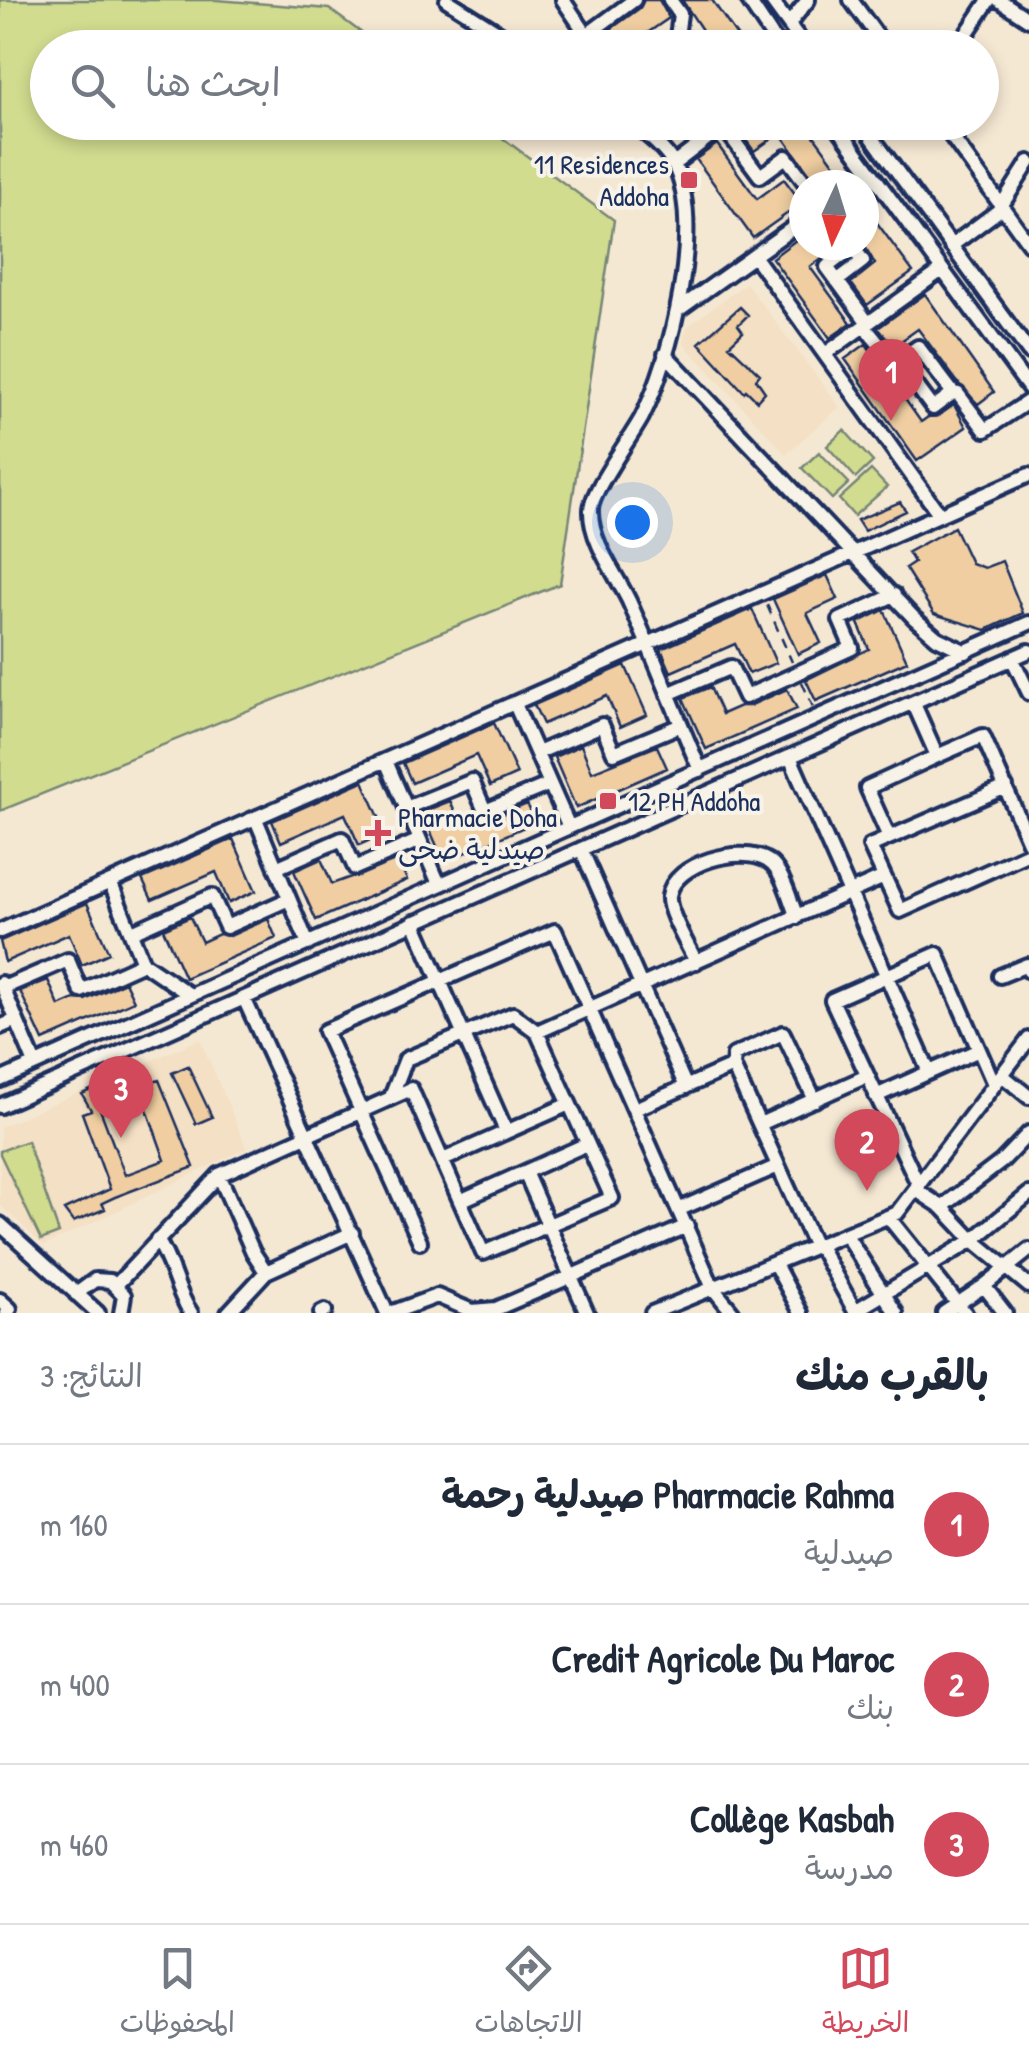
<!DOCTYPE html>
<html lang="ar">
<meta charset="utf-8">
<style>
:root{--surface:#fff;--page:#f2f2f3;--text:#1f2937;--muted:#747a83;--line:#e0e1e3;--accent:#d1495b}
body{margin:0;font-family:"Patrick Hand","Playpen Sans Arabic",sans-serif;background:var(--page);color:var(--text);direction:rtl}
.compass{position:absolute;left:789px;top:170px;width:90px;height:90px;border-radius:50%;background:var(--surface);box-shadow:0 5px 15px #0003;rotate:184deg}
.you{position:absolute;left:632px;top:522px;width:35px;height:35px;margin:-25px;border:8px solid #fff;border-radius:50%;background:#1a73e8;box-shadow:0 0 0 15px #1a73e833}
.badge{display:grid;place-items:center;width:65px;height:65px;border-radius:50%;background:var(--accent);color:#fff;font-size:32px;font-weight:700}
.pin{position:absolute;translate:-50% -82px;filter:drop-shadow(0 2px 5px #0008)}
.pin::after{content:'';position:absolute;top:52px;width:35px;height:30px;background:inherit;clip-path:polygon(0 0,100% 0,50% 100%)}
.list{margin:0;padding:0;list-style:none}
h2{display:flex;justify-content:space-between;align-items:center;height:130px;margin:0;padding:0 40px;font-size:42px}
h2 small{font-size:32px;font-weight:400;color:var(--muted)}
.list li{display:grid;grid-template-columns:65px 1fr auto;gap:30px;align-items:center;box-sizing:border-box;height:160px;padding:0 40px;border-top:2px solid var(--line)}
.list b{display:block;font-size:38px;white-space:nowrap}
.list p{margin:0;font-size:32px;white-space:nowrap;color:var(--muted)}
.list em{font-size:32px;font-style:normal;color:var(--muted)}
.icon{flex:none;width:55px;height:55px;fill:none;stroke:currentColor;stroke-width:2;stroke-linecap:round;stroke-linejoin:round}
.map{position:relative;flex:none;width:1029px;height:1313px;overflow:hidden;direction:ltr}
.search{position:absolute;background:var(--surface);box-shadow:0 5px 15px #0003;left:30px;right:30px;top:30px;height:110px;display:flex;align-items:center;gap:25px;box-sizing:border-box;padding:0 35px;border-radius:55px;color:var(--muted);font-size:38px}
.sheet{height:610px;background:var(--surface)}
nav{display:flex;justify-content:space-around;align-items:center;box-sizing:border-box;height:140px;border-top:2px solid var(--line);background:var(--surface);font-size:28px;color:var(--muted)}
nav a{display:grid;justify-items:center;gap:5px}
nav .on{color:var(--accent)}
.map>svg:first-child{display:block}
</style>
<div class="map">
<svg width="1029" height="1313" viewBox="0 0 1029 1313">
<rect width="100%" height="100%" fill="#f5e8d3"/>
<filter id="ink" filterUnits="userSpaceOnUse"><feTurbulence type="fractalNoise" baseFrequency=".01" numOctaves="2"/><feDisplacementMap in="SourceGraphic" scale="20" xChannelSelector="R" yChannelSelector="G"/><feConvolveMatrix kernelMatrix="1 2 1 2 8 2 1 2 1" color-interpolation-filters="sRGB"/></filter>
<g filter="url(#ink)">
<path fill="#f4e0c4" d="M746 283 840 407 786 454 683 343 687 327Z
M200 1039 247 1148 44 1246 0 1205V1127Z"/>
<path fill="#d1dc8f" stroke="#768676" stroke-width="2.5" d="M0 0H217L329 9 381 47 48 48V122L482 123 614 220 560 584 0 811Z
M844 430 873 462 856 478 827 446Z
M819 452 849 483 832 499 802 468Z
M871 470 887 487 854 516 839 499Z
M27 1141 59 1233 41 1240 0 1154V1151Z"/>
<path fill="#f0cea1" stroke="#1b2f5e" stroke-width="2.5" d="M644 0H659L669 18 643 36 651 48H620L608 31 640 8Z
M682 0H712L745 48H714Z
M744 122H804L842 174 827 185H818L780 133 754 151 737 128Z
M717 144 757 199 784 179 802 203 753 238 696 159Z
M864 205 913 272 867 305 851 283 875 264 864 245Z
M804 234V245H839L810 267 851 323 830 338 772 258Z
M925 294 994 392 978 404 959 384 918 329 894 346 878 328Z
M740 307 748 315 738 325 743 332 729 345 760 374 756 379 765 392 757 401 746 390 744 392 699 343Z
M866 344 921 422 928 417 938 416 954 405 966 427 917 461 845 359Z
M900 502 906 511 864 531 857 520Z
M954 527 971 563 984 568 1002 561 1023 613 986 630 934 614 905 568 914 562 908 552Z
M827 575 838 599 807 613 821 643 798 654 773 599Z
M752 609 776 663 749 674 735 644 671 672 661 649Z
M884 610 907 661 816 701 806 680 869 649 858 623Z
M625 665 647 715 620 727 607 696 543 724 534 705Z
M710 687 722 714 740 706H749L787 689 797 709 706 749 683 698Z
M494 723 517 774 490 786 476 755 412 783 403 763Z
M581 745 592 772 657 746 667 768 576 808 554 757Z
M363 781 386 833 359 845 345 814 281 842 272 821Z
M450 801 461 827 479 819 489 820 527 804 536 822 444 862 422 812Z
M233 839 256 891 229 903 216 872 152 900 142 879Z
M321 859 332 884 398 860 407 880 316 920 294 871Z
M87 903 109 953 82 965 69 934 5 962 0 941Z
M190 917 202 942 219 934 230 936 268 919 276 938 185 978 163 929Z
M48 980 59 1006 75 999 85 1000 125 982 134 1001 43 1041 20 991Z
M188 1066 212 1117 196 1124 172 1073Z
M135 1069 141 1084 98 1104 125 1175 165 1160 139 1087 159 1080 194 1167 115 1197 102 1203 105 1209 73 1222 64 1210 110 1189 82 1113 91 1110 82 1094Z"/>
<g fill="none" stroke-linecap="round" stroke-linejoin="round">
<defs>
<path id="minor" d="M447 0 523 48
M563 0 586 34
M670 0 680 14 677 37 685 48
M748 0 780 48
M771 0 806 48
M851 0 886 48
M999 0 1029 20
M789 24 808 0
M569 48 634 0
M957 48 989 0
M631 122C647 135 665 148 674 165 705 225 671 360 642 417 631 438 591 491 591 510 590 541 616 574 629 601 654 657 676 714 700 770
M720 122 760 176 786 157 807 185
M834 122 1029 388
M861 122 1029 352
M941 122 1029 244
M674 164 727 123
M852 185 870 172
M951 246 998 211 1029 162
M853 247 827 267 868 323
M755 257 940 515
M837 281 863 261 852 245
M678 310 804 220
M864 326 891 359 898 361 933 408 953 393 918 347 898 361
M665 354 914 618 937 638 966 652
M825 354 942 270
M953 393 958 394 985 430 1029 401
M1012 658 1029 693
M668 694 731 667 745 697 852 648 840 620 894 595
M515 704 569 827
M914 704 937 756 983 736 1029 842
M537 753 602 725 614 753 681 725
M790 757 929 1072
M386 761 439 884
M1006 787 870 846 900 911 1029 853
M406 808 472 781 485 811 550 784
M256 819 308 944
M889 837 867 788 937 756
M581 849 686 1087
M276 868 342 839 355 868 420 840
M111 884 143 963 190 995
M414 922 506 1131
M0 931 1029 475
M132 932 212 896 226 927 289 899
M696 962C689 947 667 911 669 896 673 863 742 844 768 861 783 870 790 901 797 917
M1000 976 1027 965 1029 971
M1 983 35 1064
M3 988 68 960 81 991 143 963
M244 998 387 1313
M0 1027 16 1020
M537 1032 884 877
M733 1066 815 1247
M1002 1075 1029 1097
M0 1080 1029 623
M876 1096 979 1050
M0 1106 1029 651
M635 1109 733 1066 734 1055 783 1033 815 1100
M760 1124 867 1076
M443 1160 569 1104
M525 1172 587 1313
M219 1175 253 1252 266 1272
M919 1186 832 1000 937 954 994 1084
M916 1190 942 1207 1001 1162 1029 1133
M460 1201 587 1144
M942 1207 973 1240 1029 1286
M680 1209 778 1166
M889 1218 965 1313
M0 1224 98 1313
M846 1235 896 1313
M157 1240C173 1262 175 1290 191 1313
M420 1242 325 1031 555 931 713 1288 733 1313
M819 1246 856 1313
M775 1264 801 1313
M117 1284 219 1175 411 1089 483 1253 612 1198 537 1032 513 1014 406 1059 391 1097
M984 1286 1005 1313
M76 1294 95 1280 110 1281 124 1295 121 1313
M0 1300 10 1309 7 1313
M855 1311 973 1240 1029 1194
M228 1313 266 1272 352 1233
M321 1313 325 1311
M391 1313 437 1296 472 1311 496 1309 687 1226
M652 1313 897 1213 1029 1039
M944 1313 984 1286 1029 1250"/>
</defs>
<use href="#minor" stroke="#1b2f5e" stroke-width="20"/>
<path stroke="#1b2f5e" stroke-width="2.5" stroke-dasharray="10 8" stroke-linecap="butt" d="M767 605 792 662
M802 682 813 707"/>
<use href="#minor" stroke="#f7f3e8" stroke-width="12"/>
</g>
</g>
<g fill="#d1495b" stroke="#f7f3e8" stroke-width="4">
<rect x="679" y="170" width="20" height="20" rx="5"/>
<rect x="598" y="791" width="20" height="20" rx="5"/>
<path d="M373 818h10v10h10v10h-10v10h-10v-10h-10v-10h10z"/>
</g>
<g text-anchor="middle" stroke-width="8" stroke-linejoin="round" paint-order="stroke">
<g font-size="28" fill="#1b2f5e" stroke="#f7f3e8" text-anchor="start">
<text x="669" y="174" text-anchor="end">11 Residences<tspan x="669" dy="32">Addoha</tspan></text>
<text x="628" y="811">12 PH Addoha</text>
<text x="398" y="827">Pharmacie Doha<tspan x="398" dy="32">صيدلية ضحى</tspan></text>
</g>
</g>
</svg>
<svg class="compass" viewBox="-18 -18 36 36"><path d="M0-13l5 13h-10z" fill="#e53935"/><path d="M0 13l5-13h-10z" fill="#747a83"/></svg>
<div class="you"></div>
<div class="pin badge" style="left:891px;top:421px">1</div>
<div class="pin badge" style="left:867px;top:1191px">2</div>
<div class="pin badge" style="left:121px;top:1138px">3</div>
<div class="search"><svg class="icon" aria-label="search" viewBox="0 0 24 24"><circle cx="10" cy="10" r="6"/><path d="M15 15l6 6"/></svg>ابحث هنا</div>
</div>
<section class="sheet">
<h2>بالقرب منك<small>النتائج: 3</small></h2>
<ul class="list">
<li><span class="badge">1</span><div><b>Pharmacie Rahma صيدلية رحمة</b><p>صيدلية</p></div><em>160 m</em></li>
<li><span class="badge">2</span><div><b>Credit Agricole Du Maroc</b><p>بنك</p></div><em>400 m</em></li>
<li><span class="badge">3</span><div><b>Collège Kasbah</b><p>مدرسة</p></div><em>460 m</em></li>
</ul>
</section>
<nav>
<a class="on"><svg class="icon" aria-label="map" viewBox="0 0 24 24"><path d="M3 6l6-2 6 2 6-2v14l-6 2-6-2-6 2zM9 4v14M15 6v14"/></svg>الخريطة</a>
<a><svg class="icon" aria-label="directions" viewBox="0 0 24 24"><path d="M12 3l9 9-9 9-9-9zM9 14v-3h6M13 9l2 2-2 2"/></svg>الاتجاهات</a>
<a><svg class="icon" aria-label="saved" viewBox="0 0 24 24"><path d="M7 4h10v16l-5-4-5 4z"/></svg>المحفوظات</a>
</nav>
